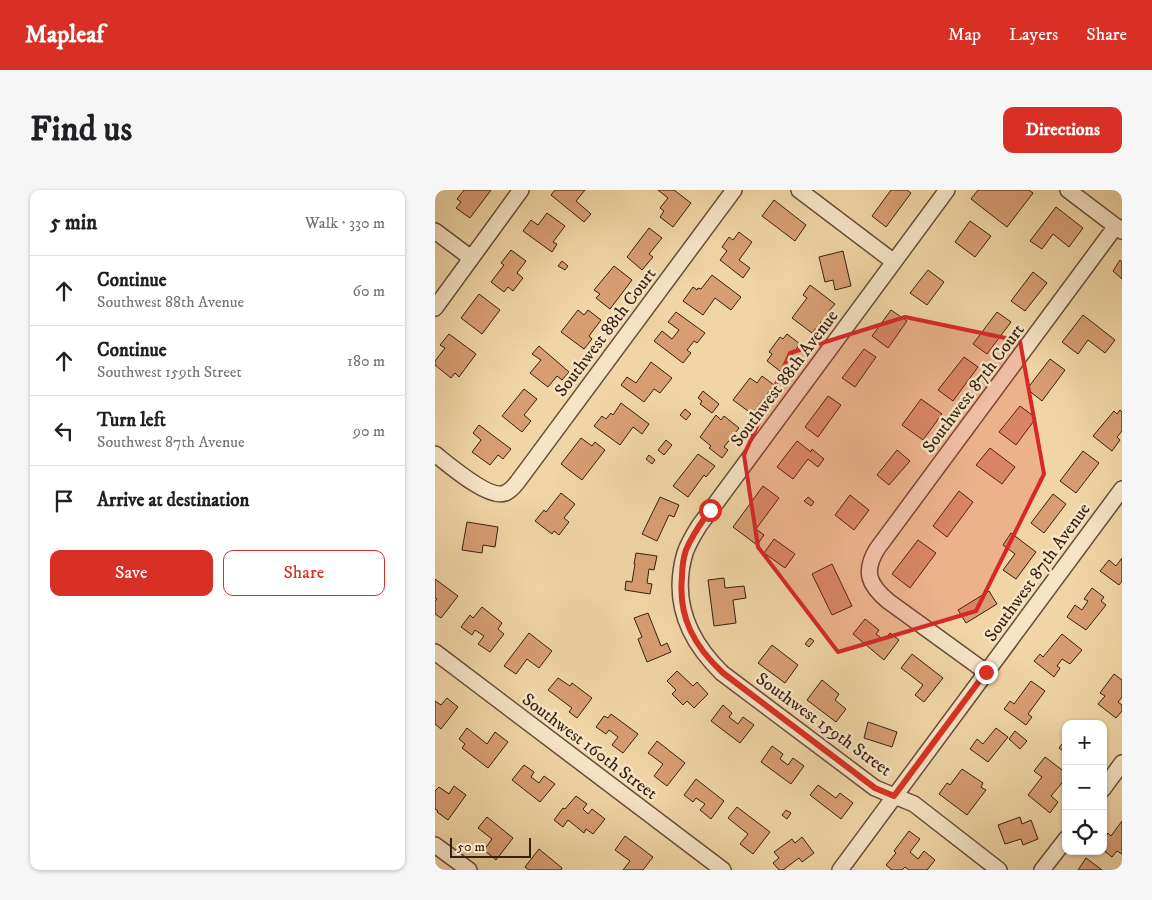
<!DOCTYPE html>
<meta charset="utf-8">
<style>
:root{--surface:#fff;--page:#f6f6f6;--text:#202124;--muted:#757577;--line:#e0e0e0;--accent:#d93025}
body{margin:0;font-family:"IM FELL DW Pica",serif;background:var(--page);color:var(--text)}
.controls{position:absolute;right:15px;bottom:15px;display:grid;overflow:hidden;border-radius:10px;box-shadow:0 1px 4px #0004}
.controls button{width:45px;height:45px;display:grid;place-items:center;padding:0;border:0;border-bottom:1px solid var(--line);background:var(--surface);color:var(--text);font:25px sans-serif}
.scale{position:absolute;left:15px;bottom:12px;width:81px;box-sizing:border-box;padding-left:5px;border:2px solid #391e10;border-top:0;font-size:14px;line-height:18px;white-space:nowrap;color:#391e10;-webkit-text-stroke:4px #f6e4c5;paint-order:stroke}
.stop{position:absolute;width:15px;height:15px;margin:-11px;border:4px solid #d93025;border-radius:50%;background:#fff}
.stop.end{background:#d93025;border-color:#fff;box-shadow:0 1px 5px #0008}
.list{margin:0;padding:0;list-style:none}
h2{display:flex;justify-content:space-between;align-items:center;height:65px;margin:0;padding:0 20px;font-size:21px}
h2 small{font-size:16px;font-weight:400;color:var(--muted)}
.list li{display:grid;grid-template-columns:32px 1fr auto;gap:15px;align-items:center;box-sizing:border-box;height:70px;padding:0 20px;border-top:1px solid var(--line)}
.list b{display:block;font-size:19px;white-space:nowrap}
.list p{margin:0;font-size:16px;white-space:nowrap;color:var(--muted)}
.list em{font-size:16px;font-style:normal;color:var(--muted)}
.actions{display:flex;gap:10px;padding:15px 20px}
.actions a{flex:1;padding:11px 0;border:1px solid var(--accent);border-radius:10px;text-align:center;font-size:18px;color:var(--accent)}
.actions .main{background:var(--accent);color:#fff}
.icon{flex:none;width:28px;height:28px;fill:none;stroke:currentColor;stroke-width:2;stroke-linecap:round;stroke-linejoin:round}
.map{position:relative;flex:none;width:687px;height:680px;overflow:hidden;border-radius:10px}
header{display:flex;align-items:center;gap:30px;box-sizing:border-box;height:70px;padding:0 25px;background:var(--accent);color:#fff}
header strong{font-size:24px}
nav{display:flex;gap:28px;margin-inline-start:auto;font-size:18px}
.intro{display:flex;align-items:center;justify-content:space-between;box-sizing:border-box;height:120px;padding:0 30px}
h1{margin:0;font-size:35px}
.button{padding:12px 22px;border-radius:10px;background:var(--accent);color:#fff;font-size:18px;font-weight:700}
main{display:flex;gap:30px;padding:0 30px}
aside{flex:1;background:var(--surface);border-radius:10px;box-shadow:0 1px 4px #0004}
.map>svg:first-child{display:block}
</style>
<header>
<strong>Mapleaf</strong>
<nav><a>Map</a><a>Layers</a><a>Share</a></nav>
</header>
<div class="intro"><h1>Find us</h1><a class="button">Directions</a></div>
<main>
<aside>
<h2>5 min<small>Walk · 330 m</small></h2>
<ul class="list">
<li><svg class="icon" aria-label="ahead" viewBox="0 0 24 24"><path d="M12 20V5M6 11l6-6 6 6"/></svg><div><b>Continue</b><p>Southwest 88th Avenue</p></div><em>60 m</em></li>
<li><svg class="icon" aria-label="ahead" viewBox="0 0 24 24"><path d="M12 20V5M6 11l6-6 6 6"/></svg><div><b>Continue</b><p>Southwest 159th Street</p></div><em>180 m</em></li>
<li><svg class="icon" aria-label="left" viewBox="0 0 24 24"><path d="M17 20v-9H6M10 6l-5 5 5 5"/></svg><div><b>Turn left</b><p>Southwest 87th Avenue</p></div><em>90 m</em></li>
<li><svg class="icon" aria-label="arrive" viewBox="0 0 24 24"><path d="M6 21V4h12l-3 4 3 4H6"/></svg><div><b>Arrive at destination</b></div></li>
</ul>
<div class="actions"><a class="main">Save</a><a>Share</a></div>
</aside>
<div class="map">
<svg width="687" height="680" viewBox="0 0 687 680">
<rect width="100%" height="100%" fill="#f1d5a6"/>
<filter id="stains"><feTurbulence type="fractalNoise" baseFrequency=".004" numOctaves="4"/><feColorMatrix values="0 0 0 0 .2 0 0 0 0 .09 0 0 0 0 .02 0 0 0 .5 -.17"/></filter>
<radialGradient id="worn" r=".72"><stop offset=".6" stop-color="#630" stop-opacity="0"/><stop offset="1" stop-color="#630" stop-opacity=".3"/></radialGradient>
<path fill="#d79d73" stroke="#391e10" d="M29 0H56L35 28 21 18 26 12 22 9Z
M120 0H150L141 11 156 24 149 32 116 5Z
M223 0H239L256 13 238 37 225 27 229 21 225 18 233 8Z
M456 0H472L476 3 451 37 437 26Z
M543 0H594L598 3 572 37 536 9Z
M339 10 371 35 360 51 327 26Z
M621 17 648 38 634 57 618 44 607 59 595 51Z
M112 23 130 36 118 52 122 54 117 62 88 41 96 30 103 35Z
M535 31 556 46 540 67 520 52Z
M214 38 227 48 214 64 218 67 207 80 192 67Z
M304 42 317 52 304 70 315 78 308 88 285 70 292 61 287 57 294 47 298 50Z
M76 60 91 71 82 83 88 88 78 101 73 97 69 102 56 92 69 75 66 73Z
M408 61 416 96 400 100 398 90 390 92 384 67Z
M685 70 687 72V89L678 81Z
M127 71 133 76 130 80 123 76Z
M179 76 197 90 175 119 161 108 165 104 159 100Z
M493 80 509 92 492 115 475 103Z
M598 82 612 93 590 121 576 111Z
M277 85 306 107 296 120 280 108 268 125 248 111 258 97 262 100 263 98 266 99Z
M375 95 400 114 393 122 396 125 389 134 386 132 377 143 357 128 372 108 368 105Z
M44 104 65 120 47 144 26 128Z
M143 120 149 125 153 120 166 130 154 146 157 149 149 159 126 142Z
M456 120 472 131 453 158 437 146Z
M241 122 270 143 262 153 259 151 252 160 256 163 248 173 219 151 227 141 237 149 244 140 233 132Z
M562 122 576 132 552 164 538 154Z
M648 125 680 150 670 163 653 150 643 164 627 152Z
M14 144 41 164 24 187 20 183 16 188 0 175V171L10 158 5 155Z
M352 144 365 154 345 181 332 171 337 164 334 162 345 147 348 149Z
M104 156 134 182 127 190 122 186 113 197 95 183 106 170 97 164Z
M429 159 441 167 420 197 407 188Z
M529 167 543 177 518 211 503 200Z
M615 169 630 180 607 211 592 199Z
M216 172 237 188 225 203 219 199 209 212 186 195 192 187 201 193Z
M327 186 339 195 317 224 298 210 315 188 322 193Z
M89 199 102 209 89 225 96 231 87 242 67 226Z
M268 201 284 214 277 223 265 214 267 211 263 208Z
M393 206 406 215 383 247 370 237Z
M486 209 507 224 488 250 467 235Z
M186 213 214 234 207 244 198 237 185 255 159 236 167 226 171 229 176 223 178 225Z
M585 216 601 228 581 255 564 242Z
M250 219 256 224 251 230 245 225Z
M685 220 687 222V241L682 247 685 250 677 261 658 246 679 221 682 224Z
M281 225 286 230 289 226 304 238 289 257 293 260 287 268 274 258 276 256 265 247Z
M44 235 76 259 68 269 63 265 55 275 37 262 46 250 38 243Z
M146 248 157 256 160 252 170 260 147 290 126 274Z
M231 250 237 255 229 265 223 260Z
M362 251 376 262 377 259 389 269 383 277 373 269 358 289 342 277Z
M555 258 580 277 567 294 541 275Z
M462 260 475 271 454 295 442 285Z
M648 261 664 273 641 303 625 291Z
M263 264 280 276 271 287 269 285 253 307 238 296Z
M214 265 220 270 217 274 211 269Z
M328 296 344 308 321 339 329 345 322 355 298 337Z
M524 301 538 312 512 347 498 336Z
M126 303 140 314 129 328 134 332 124 345 119 341 117 344 100 331 109 320 111 322Z
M618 304 631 314 609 343 596 333Z
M415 305 434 320 419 340 400 325Z
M225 307 244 315 239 327 234 325 222 351 207 344Z
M373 307 379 312 376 316 369 311Z
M32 332 63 337 60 357 48 355 47 363 27 360Z
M576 343 601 362 581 389 568 380 580 364 568 355Z
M339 349 360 364 350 378 329 363Z
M483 350 501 363 475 398 457 384Z
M201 363 222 366 219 380 214 379 212 393 217 394 215 404 190 400 191 391 197 392 200 374H199Z
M687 368V391L684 395 665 381 674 370 681 376Z
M397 374 417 416 397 425 377 384Z
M289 388 290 398 309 396 311 408 298 410 301 433 279 436 273 390Z
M0 389 23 406 6 428 0 424V411L2 409 0 408Z
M657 398 669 407 666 411 671 415 651 440 632 427 640 415 647 420 653 411 649 409Z
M554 401 562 414 531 433 523 420Z
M47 417 67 433 63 439 69 444 55 462 43 454 49 446 40 440 37 445 26 437 35 425 38 428Z
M213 423 226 456 232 453 236 462 212 472 203 449 207 447 199 428Z
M430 429 444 440 441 444 449 450 455 443 464 450 449 470 418 444Z
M94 443 117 461 104 478 92 469 81 484 69 476Z
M627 444 647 460 635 474 627 469 622 476 625 478 619 487 599 471 605 464 608 467Z
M375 448 379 451 374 457 370 454Z
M337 455 363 475 350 493 323 473Z
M477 464 508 488 489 512 480 505 488 495 466 478Z
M242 481 258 496 262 492 273 504 259 518 252 511 248 515 237 504 241 500 232 491Z
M679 484 687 490V507L683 512 687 515V521L681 528 663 514 670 506 665 503Z
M123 488 135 496 137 493 157 508 142 528 134 522 137 518 113 500Z
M387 490 404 504 400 510 411 519 401 532 372 510Z
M596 491 610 501 593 524 597 527 591 535 569 519 575 511 579 514Z
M12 508 23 517 6 539 0 534V511L6 515Z
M288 515 297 523 294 527 303 534 308 527 319 535 305 553 276 531Z
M176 524 203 544 188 563 177 555 183 547 174 540 171 544 161 537 169 526 173 528Z
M433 532 462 542 457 557 429 548Z
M32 538 52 554 60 542 73 552 53 578 27 558 30 554 24 549Z
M561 538 573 547 553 572 535 559 542 549 548 554Z
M580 541 592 551 585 559 574 549Z
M631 549V563L624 558Z
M222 551 250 573 232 596 219 586 228 574 213 563Z
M337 556 348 564 345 569 353 575 358 568 369 576 356 594 326 572Z
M610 567 631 583V588L616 606 623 612 615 623 593 605 607 587 599 581Z
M89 575 99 582 96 587 104 593 109 586 120 594 105 612 77 590Z
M527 579 548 593 546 597 551 600 532 625 504 604 512 593 515 595Z
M261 589 289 611 276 629 265 620 270 614 261 608 258 612 249 605Z
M383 595 401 608 405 603 418 613 406 629 375 605Z
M19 596 31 605 13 630 2 622 3 621 0 619V601L4 597 14 604Z
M141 606 152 614 148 619 153 624 157 619 170 629 158 644 151 639 149 643 133 630 128 637 119 630 128 618 130 619Z
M302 617 335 642 318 664 305 654 313 644 293 628Z
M351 620 356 623 352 629 347 625Z
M52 627 78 648 61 670 49 660 57 649 43 638Z
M585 627 587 634 596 630 603 649 588 655 586 649 570 654 563 635Z
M687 631V664L682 661 677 667 668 660V649L673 643 676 646Z
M474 641 485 649 475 662 483 669 489 661 500 670 492 680H474L470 677 467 680H457L451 675 461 663 459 661Z
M190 646 218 667 208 680H188L195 671 180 660Z
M367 647 379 663 367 672 364 668 348 680H344L338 673 344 668 339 662 357 649 360 653Z
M104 659 127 678 126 680H94L90 677Z
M651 668 667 680H643Z"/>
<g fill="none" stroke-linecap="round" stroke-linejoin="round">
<defs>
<path id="minor" d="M364 0 459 72
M512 0 264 336C259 344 253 354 250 363 236 411 253 450 287 483L440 598 479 614 564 680
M633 0 687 41
M0 41 36 68
M0 118 86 0
M0 264C13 274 54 310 70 303 76 301 80 295 84 290L299 0
M0 462 288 680
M551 482 453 411C434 395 428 382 442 359L681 36
M668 599 687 573
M0 655 34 680
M405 680 687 299
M607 680 631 649"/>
</defs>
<use href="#minor" stroke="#674c36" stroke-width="18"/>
<use href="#minor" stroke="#f6e4c5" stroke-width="15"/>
</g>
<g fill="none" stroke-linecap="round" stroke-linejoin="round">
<path stroke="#d93025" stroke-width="6" d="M275 320C266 333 257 345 251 360 248 369 247 378 247 387 243 427 259 456 288 483L440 598 459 606 551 482"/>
</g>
<path fill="#d62828" fill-opacity="0.2" stroke="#d62828" stroke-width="4" stroke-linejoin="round" d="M470 127 585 151 609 284 541 421 403 462 323 357 309 265 355 163Z"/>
<g text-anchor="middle" stroke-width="5" stroke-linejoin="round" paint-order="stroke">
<g font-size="18" fill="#391e10" stroke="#f6e4c5">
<text transform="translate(170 142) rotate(-53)" y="6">Southwest 88th Court</text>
<text transform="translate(349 188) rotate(-53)" y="6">Southwest 88th Avenue</text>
<text transform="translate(538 198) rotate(-53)" y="6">Southwest 87th Court</text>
<text transform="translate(602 382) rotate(-54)" y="6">Southwest 87th Avenue</text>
<text transform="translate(389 534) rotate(36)" y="6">Southwest 159th Street</text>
<text transform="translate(155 556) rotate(37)" y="6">Southwest 160th Street</text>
</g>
</g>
<rect width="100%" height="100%" filter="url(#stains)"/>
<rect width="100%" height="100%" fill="url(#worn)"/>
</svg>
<div class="controls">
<button>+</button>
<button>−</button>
<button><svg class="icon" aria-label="locate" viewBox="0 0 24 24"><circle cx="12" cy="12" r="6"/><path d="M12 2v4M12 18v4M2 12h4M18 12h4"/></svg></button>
</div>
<div class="scale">50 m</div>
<div class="stop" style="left:275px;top:320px"></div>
<div class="stop end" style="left:551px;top:482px"></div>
</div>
</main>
